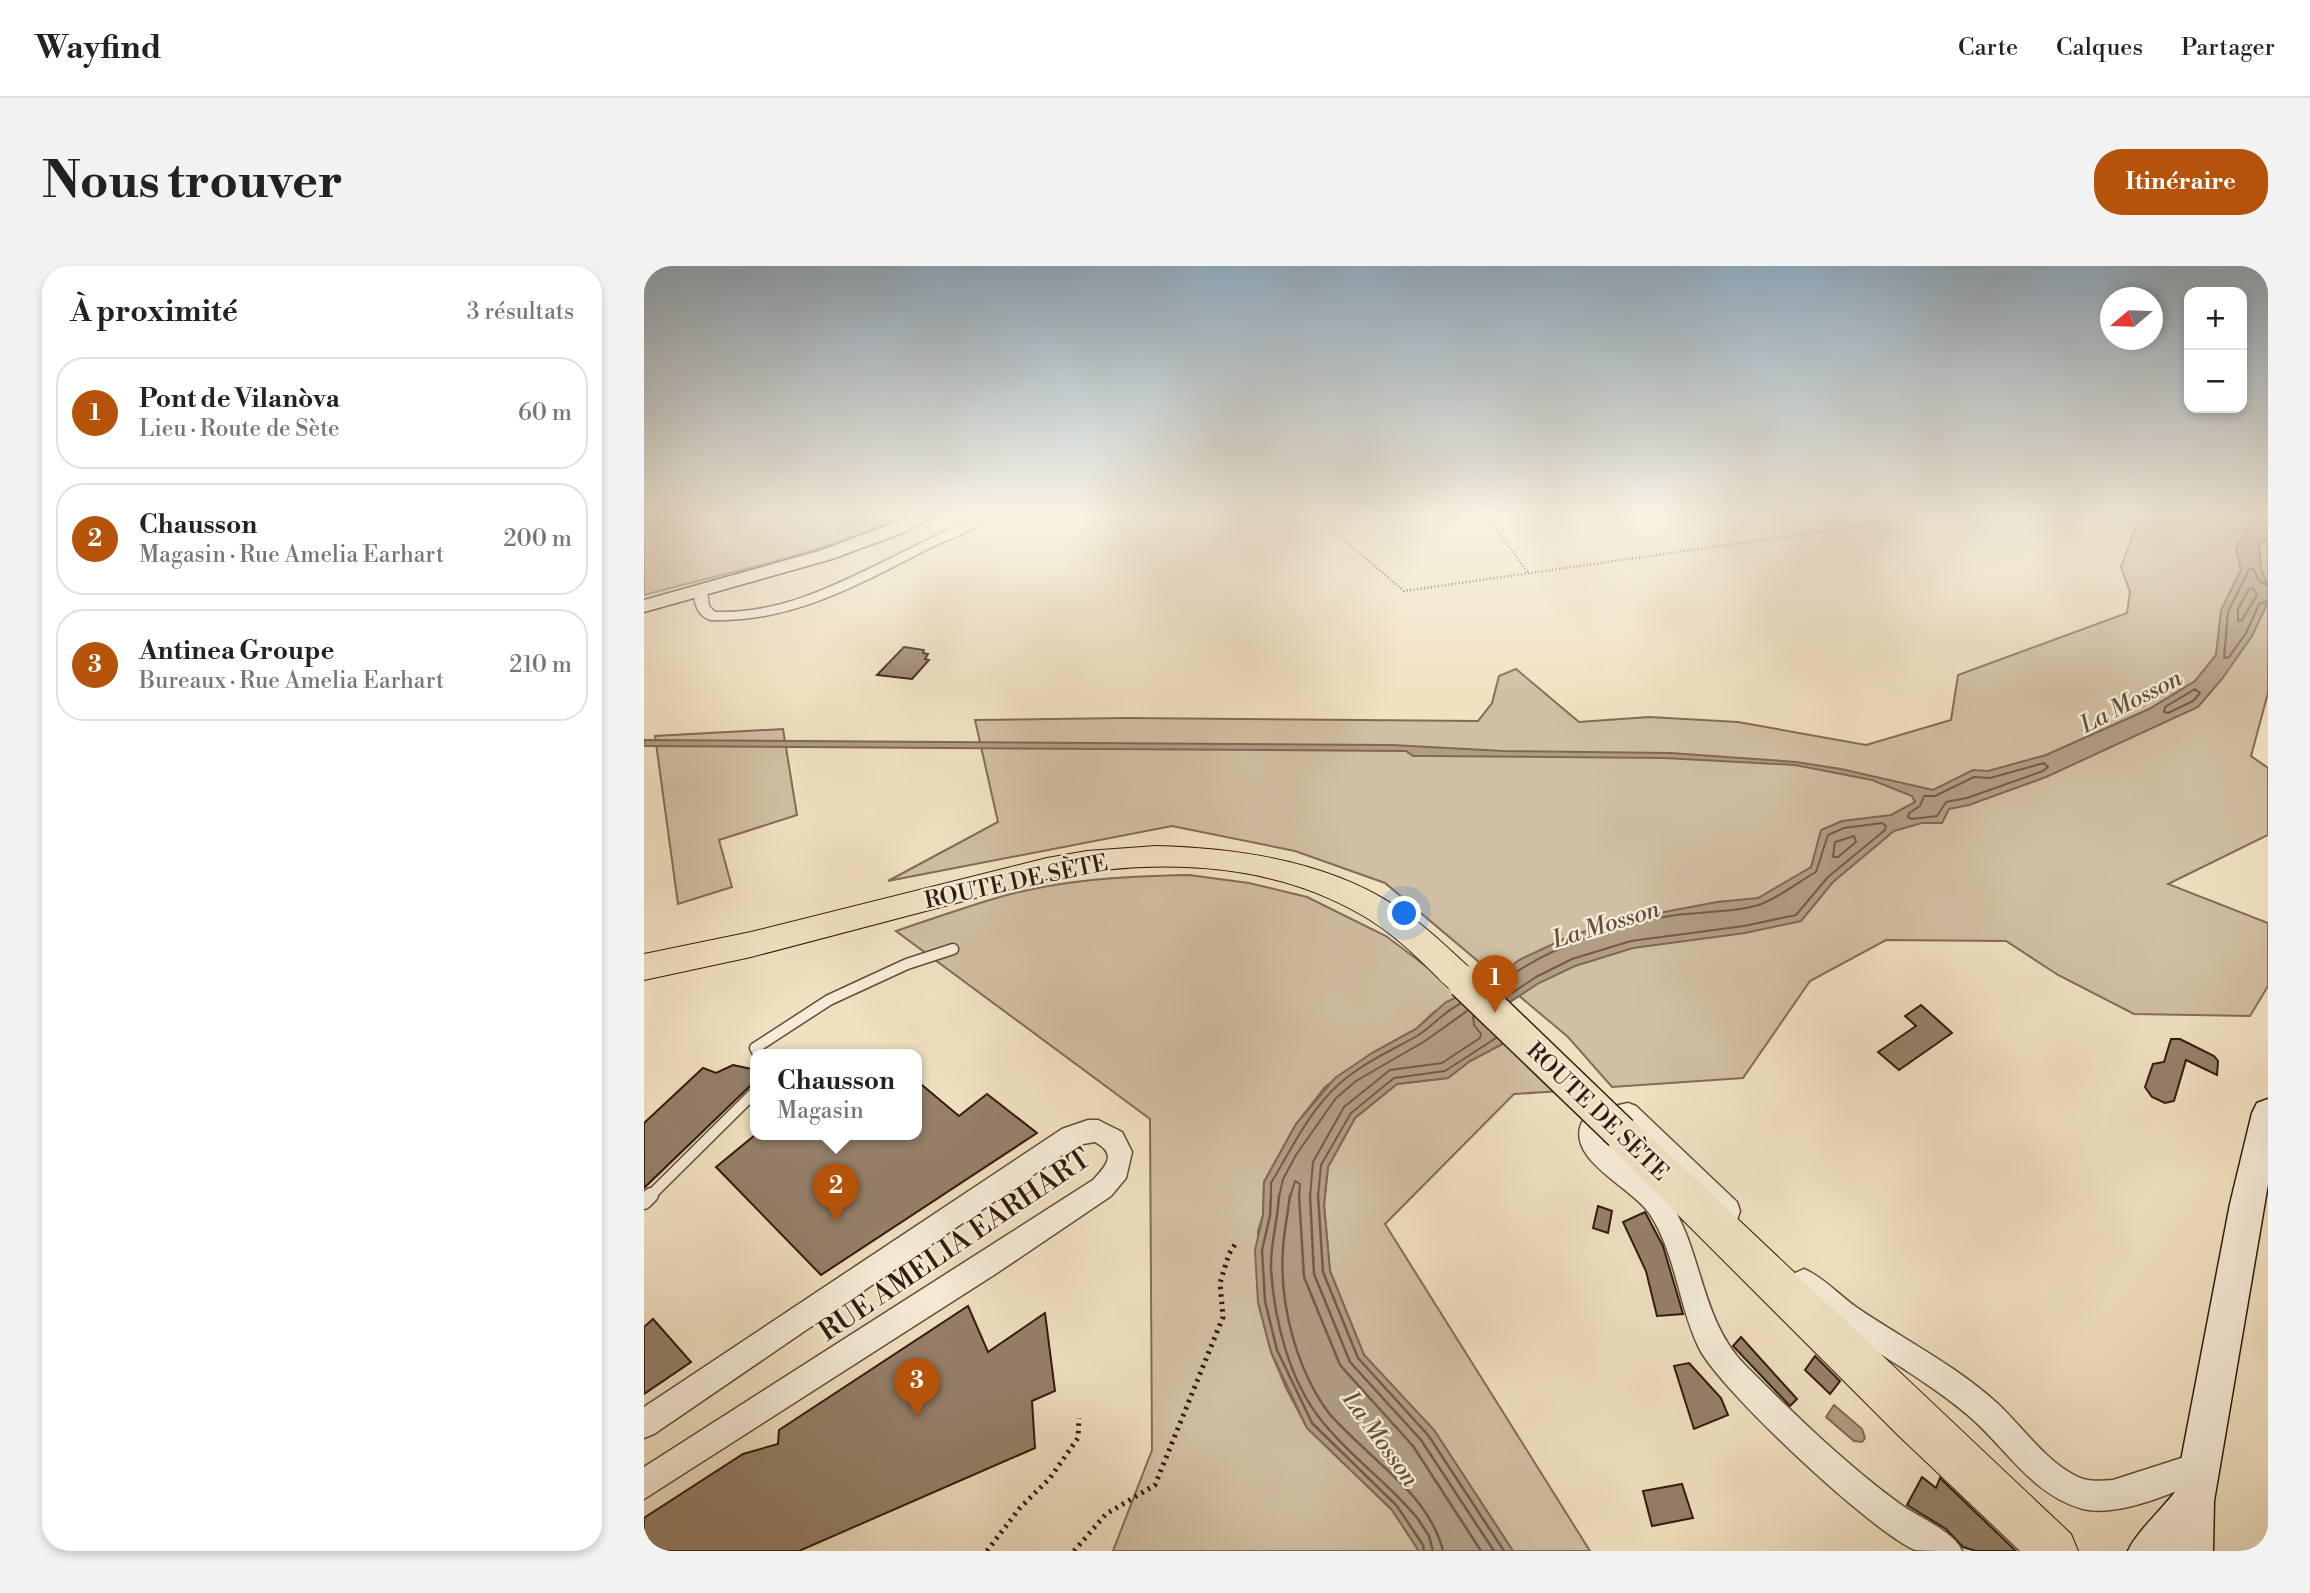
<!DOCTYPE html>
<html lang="fr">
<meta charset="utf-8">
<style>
:root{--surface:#fff;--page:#f2f2f2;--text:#222;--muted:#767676;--line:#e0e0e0;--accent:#b45309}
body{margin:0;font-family:"Libre Bodoni",serif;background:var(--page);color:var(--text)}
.controls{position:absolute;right:21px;top:21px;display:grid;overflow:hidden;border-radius:14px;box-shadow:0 4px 10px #0003}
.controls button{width:63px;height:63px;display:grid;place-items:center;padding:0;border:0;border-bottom:2px solid var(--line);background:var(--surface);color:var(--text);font:35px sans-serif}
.compass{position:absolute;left:1456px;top:21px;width:63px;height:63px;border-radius:50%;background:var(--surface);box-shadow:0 4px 10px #0003;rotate:251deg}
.you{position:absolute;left:761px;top:648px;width:24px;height:24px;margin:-18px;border:5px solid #fff;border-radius:50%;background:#1a73e8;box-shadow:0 0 0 10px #1a73e833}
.badge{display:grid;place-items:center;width:46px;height:46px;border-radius:50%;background:var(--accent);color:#fff;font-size:23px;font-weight:700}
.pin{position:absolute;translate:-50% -58px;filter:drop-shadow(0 2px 4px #0008)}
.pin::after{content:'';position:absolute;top:37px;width:24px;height:21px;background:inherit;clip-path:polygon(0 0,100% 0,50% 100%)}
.popup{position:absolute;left:106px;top:783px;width:172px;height:91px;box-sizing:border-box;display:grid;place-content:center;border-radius:14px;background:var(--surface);filter:drop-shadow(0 2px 5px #0005);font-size:23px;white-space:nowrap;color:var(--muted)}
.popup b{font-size:26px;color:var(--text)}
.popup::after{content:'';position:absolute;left:50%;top:100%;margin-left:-14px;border:14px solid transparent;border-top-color:var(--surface)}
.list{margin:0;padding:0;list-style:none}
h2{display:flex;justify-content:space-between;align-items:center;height:91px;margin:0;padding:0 28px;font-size:30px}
h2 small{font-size:23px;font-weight:400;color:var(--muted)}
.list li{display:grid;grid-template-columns:46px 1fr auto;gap:21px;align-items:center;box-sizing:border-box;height:112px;margin:0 14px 14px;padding:0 14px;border:2px solid var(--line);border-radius:28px}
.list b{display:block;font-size:26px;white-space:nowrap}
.list p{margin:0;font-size:23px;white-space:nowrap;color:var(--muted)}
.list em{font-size:23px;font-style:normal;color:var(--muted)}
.map{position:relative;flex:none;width:1624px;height:1285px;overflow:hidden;border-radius:28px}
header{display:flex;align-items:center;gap:42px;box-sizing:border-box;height:98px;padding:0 35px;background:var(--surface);border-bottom:2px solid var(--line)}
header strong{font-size:33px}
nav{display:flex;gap:38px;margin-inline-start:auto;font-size:24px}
.intro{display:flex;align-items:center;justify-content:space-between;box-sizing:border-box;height:168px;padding:0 42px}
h1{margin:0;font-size:49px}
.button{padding:18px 32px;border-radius:28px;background:var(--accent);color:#fff;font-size:24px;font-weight:700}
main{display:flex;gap:42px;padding:0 42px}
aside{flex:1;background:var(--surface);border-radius:28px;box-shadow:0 4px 10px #0003}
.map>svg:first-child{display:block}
</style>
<header>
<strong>Wayfind</strong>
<nav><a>Carte</a><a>Calques</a><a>Partager</a></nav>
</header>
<div class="intro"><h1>Nous trouver</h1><a class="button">Itinéraire</a></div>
<main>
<aside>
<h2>À proximité<small>3 résultats</small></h2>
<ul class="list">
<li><span class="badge">1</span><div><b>Pont de Vilanòva</b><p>Lieu · Route de Sète</p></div><em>60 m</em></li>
<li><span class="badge">2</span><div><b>Chausson</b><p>Magasin · Rue Amelia Earhart</p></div><em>200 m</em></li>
<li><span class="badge">3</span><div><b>Antinea Groupe</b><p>Bureaux · Rue Amelia Earhart</p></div><em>210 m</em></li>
</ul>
</aside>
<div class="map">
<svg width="1624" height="1285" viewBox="0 0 1624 1285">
<rect width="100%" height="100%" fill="#f0e1c1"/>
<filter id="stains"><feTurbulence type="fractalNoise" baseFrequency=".00286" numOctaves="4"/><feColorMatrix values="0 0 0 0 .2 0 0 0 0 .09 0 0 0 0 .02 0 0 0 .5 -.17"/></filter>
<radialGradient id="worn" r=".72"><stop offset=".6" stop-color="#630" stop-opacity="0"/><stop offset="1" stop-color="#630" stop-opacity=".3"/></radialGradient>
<path fill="#d0bfa2" stroke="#826c57" stroke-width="2" d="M0 248H266C182 287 89 305 0 329Z
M1500 248H1624V427L1607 490 1624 502V569L1524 618 1624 657V720L1606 750 1490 748 1414 709 1362 675 1242 674 1166 715 1099 812 968 821 924 771 741 617 651 585 528 560 244 615 354 556 331 454 481 452 834 455 848 437 855 410 872 403 935 456 1005 451 1094 456 1222 479 1307 454 1314 409 1483 347 1486 326 1477 301 1493 258Z
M139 463 153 549 75 574 88 621 34 638 11 470Z
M545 609 605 617 663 631 742 670 820 729 790 746 772 763 728 787 681 821 652 858 620 916 619 949 614 965V1036L627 1086 642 1122 663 1162 748 1244 775 1285H469L508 1184 506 853 252 665C284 654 316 643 349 633 412 614 479 610 545 609Z
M866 774 918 825 870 828 741 958 946 1285H869L790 1164 720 1089 686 1005 680 939 684 901 711 852 753 818 804 812 826 795Z"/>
<path fill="#b09d83" stroke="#7e6953" stroke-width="2" d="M1618 248H1624V272L1615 280 1617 302 1624 320V336L1608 370 1578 413 1554 441 1402 511 1325 539 1305 543 1298 557H1278L1250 565 1189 616 1157 655 1101 667 989 682 931 700 895 717 843 751 866 774 826 795 804 812 753 818 711 852 684 901 680 939 686 1005 720 1089 790 1164 869 1285H775L748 1244 663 1162 627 1086 614 1036 611 984 619 949 620 916 652 858 691 812 728 787 772 763 802 736 846 716 875 694 926 670 978 654 1073 636 1114 632 1167 601 1177 564 1198 555 1247 549 1271 536 1268 530 1228 514 1151 499 1020 492 780 490H769L762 485 0 480V474L748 479 859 485 1026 487 1152 496 1197 503 1289 524 1329 504 1344 505 1402 489 1505 443 1551 415 1572 389 1577 344 1597 304 1592 283 1603 262Z
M1190 1139 1218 1163 1221 1172 1218 1176 1210 1175 1182 1151Z"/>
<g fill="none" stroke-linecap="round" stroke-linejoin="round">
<path stroke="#725c48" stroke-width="2" d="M1624 319 1616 316 1609 303H1605L1584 346 1580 392 1585 391 1602 367 1615 338 1624 335
M1609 322 1613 329 1598 354 1594 355V343L1605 323Z
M1551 423 1556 427 1549 435 1524 447 1520 446 1521 441Z
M1400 497 1404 501 1399 505 1323 532 1302 536 1293 550 1268 553 1264 551 1265 547 1276 540 1280 530H1291L1330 511 1346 512Z
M1210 570 1212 576 1194 591H1189L1191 576Z
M851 721C901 682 969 658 1032 649 1055 646 1097 646 1117 638 1136 631 1154 616 1172 606L1184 569 1200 562 1238 557 1242 560 1241 564 1184 611 1152 649 1100 660 987 675 928 693 892 711 862 731
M627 931V917C647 884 665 845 694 819 717 798 746 785 773 770 788 761 799 746 816 738
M635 931 639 913 652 889 692 832 712 815 781 775 823 745
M646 931 651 915 656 918 655 931
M666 931 669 896 700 841 746 804 798 797 836 772 837 768 830 759 829 750
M674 931 677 899 707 847 750 812 801 805 852 772"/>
<path stroke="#725c48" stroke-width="2.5" d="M627 929 626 950 618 984 621 1035 633 1084 668 1157 753 1240 779 1279 780 1285
M635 929C634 955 626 978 627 1003 630 1053 645 1114 677 1154 705 1190 745 1217 774 1253L785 1270 789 1285
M646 929C644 947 640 965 639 983 635 1037 652 1102 684 1146 696 1161 712 1174 726 1188 756 1215 789 1244 799 1285
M655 929 660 1011 696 1099 769 1180 837 1285
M666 929 670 1008 706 1096 777 1174 850 1285
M674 929 679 1006 714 1092 784 1169 860 1285"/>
</g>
<path fill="#95816a" stroke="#331a0c" stroke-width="2" d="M260 381 280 384 279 387 284 388 281 393 285 394 268 413 233 409Z
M1277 739 1308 767 1255 804 1234 786 1272 760 1261 750Z
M1527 773H1536L1570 790 1574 795 1573 809 1542 794 1530 835 1521 837 1508 831 1501 821 1509 798 1520 796Z
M89 799 108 803 107 819 0 922V857L59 802 72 807Z
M272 814 315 850 343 828 393 867 177 1009 72 901 111 869H272Z
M954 940 968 945 964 967 949 962Z
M1001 946 1019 980 1039 1048 1013 1050 1002 1005 979 956Z
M324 1040 344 1086 401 1047 411 1125 388 1135 391 1182 155 1285H0V1252L99 1188 134 1178 135 1164Z
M9 1053 47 1096 0 1128V1061Z
M1097 1071 1153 1133 1146 1140 1089 1080Z
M1171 1090 1196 1115 1186 1128 1161 1104Z
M1045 1097 1077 1132 1084 1149 1050 1163 1030 1100Z
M1278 1211 1292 1222 1296 1212 1372 1285H1332L1319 1281 1302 1263 1263 1239Z
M1038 1218 1049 1252 1008 1260 999 1225Z"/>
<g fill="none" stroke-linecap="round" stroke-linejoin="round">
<defs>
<path id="lane-far1" d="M115 789 111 782 185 734 263 698 309 683
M5 931 111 826"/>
<path id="lane" d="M0 936 7 929"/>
<path id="street" d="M334 248H349C334 263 307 272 288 281 217 317 149 357 67 354 53 350 51 338 49 325L56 321 63 325 65 340 71 346C134 348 188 321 243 294 273 279 304 264 334 248Z
M984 837 992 840 1093 936 1096 945 1093 954 1084 957 1075 954 980 858 973 859 957 870 959 875C980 893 1007 908 1023 931 1059 983 1055 1052 1101 1099 1150 1148 1200 1197 1256 1238 1274 1251 1311 1266 1318 1285 1305 1285 1283 1285 1271 1284 1228 1266 1075 1123 1055 1082 1034 1039 1032 987 1005 947 986 920 921 893 938 856L961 842Z
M444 854H454L478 866 488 886 482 912 467 930 353 1007 0 1233V1201L449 914C463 899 473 888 451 876L433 879 10 1168 0 1172V1141L418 863Z
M1160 1003C1179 1011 1195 1029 1212 1041 1259 1073 1311 1099 1353 1137 1379 1161 1400 1194 1432 1210 1443 1216 1456 1215 1469 1214L1556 1186 1566 1191 1571 1201 1566 1211C1533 1225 1475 1252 1439 1243 1388 1229 1362 1182 1325 1150 1292 1122 1255 1100 1219 1077 1196 1062 1158 1042 1147 1016L1151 1007Z"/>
<path id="secondary" d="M273 248H295L258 267 188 293 0 346V334L175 285Z
M1624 833V918L1570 1235 1569 1285H1484C1491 1268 1518 1243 1531 1226L1586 938 1608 847 1613 837Z"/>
<path id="primary" d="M512 580C593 582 684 595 753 641 782 660 806 684 831 707L836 716 831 725C823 728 819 730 811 726 801 721 792 709 783 701 763 681 741 662 716 648 623 594 506 592 403 613L107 691 0 714V688L107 666 403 592 443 585Z
M977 850 990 855 1427 1268 1434 1285H1376L1255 1170 964 879 959 867 964 855Z"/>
</defs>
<use href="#lane-far1" stroke="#624c39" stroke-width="13"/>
<use href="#lane" stroke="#624c39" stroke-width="17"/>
<use href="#street" stroke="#624c39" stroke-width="3"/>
<use href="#secondary" stroke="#331a0c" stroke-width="3"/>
<use href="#primary" stroke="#331a0c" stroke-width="2"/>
<path stroke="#331a0c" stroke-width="2.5" stroke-dasharray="1 2.5" stroke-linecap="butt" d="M665 248 677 254 726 248
M830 248 844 252 884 307
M677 254 760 325 1300 248"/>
<path stroke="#331a0c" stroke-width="5" stroke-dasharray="2.5 5" stroke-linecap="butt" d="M343 1285 375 1243 406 1212 434 1172 435 1152
M430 1285 462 1248 511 1219 579 1051 576 1017 585 988 593 975"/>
<use href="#lane-far1" stroke="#f5ecd7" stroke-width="10"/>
<use href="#lane" stroke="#f5ecd7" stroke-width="14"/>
<use href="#street" fill="#f5ecd7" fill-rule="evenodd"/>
<use href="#secondary" fill="#f5ecd7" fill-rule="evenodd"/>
<use href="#primary" fill="#f0e1c1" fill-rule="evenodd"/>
<defs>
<path id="primary-bridge" d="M820 716 977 867"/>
</defs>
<use href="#primary-bridge" stroke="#331a0c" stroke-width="36" stroke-linecap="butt"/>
<use href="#primary-bridge" stroke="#f0e1c1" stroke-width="33"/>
</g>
<linearGradient id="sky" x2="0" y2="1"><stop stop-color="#91abc0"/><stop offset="0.58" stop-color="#f8f2e3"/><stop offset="1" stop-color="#f8f2e3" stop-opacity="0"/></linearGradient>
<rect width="1624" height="428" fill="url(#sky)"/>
<g text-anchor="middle" stroke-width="5" stroke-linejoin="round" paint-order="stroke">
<g font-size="23" fill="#331a0c" stroke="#f5ecd7">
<text transform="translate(372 615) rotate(-12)" y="8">ROUTE DE SÈTE</text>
<text transform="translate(954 845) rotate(44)" y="8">ROUTE DE SÈTE</text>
</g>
<g font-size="24" font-style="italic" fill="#654e3c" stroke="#f5ecd7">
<text transform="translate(1487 435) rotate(-27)" y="8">La Mosson</text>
<text transform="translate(962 658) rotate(-17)" y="8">La Mosson</text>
<text transform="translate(737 1173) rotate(54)" y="8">La Mosson</text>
</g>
<g font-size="28" fill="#331a0c" stroke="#f5ecd7">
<text transform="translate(310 978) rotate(-34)" y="10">RUE AMELIA EARHART</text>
</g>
</g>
<rect width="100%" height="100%" filter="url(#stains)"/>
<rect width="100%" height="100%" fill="url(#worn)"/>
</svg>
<div class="controls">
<button>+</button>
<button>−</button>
</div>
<svg class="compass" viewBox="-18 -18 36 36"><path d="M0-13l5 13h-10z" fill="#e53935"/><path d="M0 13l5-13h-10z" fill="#767676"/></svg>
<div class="you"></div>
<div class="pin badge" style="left:851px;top:747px">1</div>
<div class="pin badge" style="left:192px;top:955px">2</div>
<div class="popup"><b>Chausson</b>Magasin</div>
<div class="pin badge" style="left:273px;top:1150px">3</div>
</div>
</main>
